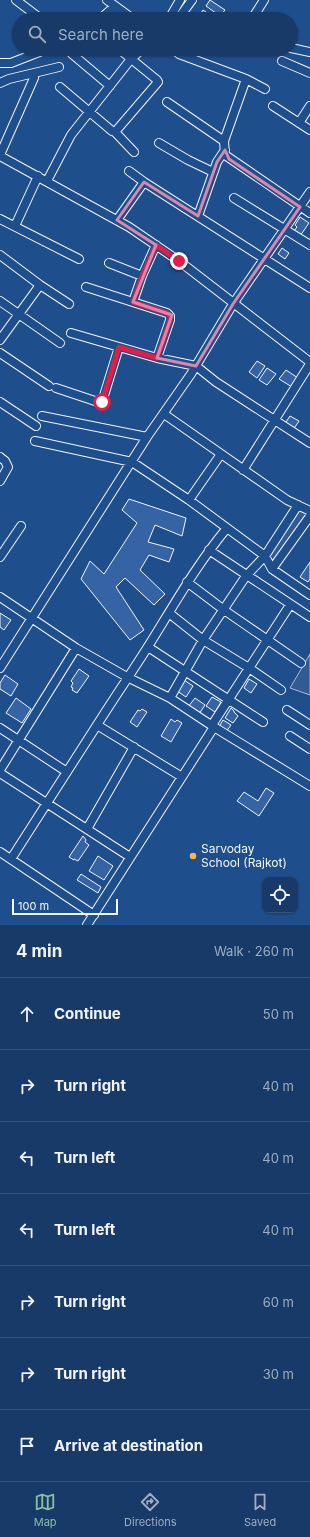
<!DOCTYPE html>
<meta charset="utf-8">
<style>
:root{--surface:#173a69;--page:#20416f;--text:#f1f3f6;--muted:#9eadc0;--line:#36547d;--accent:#8abfa5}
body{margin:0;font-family:Inter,sans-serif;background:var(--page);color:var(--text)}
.controls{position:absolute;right:12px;bottom:12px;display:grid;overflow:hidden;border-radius:8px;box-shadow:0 1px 3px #0004}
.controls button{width:36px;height:36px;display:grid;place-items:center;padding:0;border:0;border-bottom:1px solid var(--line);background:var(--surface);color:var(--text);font:20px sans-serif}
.scale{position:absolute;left:12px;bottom:10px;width:106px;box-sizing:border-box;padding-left:4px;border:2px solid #f2f6ff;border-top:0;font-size:11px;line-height:14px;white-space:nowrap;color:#f2f6ff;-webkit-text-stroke:3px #1f4e8c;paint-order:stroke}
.stop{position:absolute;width:12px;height:12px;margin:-9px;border:3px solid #e11d48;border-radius:50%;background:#fff}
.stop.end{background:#e11d48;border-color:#fff;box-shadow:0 1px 4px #0008}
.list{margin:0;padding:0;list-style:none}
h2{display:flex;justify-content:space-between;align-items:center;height:52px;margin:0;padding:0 16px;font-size:17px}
h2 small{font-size:13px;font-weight:400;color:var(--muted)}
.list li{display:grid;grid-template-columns:26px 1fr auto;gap:12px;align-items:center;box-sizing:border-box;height:72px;padding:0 16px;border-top:1px solid var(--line)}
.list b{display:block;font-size:15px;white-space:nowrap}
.list em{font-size:13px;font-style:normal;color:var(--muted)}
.icon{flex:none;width:22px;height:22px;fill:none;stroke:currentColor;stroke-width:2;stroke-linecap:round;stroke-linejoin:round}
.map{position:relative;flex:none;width:310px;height:925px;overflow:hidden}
.search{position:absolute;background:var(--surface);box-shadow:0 1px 3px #0004;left:12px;right:12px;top:12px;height:44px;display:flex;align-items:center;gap:10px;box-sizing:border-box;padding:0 14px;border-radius:22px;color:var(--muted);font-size:15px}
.sheet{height:556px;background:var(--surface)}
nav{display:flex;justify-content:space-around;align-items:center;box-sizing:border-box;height:56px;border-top:1px solid var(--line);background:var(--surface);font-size:11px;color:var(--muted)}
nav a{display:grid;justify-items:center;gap:2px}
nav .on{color:var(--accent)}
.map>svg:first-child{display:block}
</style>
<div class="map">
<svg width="310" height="925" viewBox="0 0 310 925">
<rect width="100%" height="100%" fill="#1f4e8c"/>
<path fill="#305b95" stroke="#a8bbd7" d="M298 505 310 516 275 565 265 556Z
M310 654V695L290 688Z"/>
<path fill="#3563a3" stroke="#f2f6ff" d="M210 0 225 10 220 16 206 6Z
M203 10 213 17 212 19H205L199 16Z
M300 217 309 223 300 236 294 231 297 227 295 225Z
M282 248 289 253 285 259 278 254Z
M257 361 265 366 257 378 249 372Z
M267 368 276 374 267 385 259 380Z
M286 370 298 378 292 387 279 379Z
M290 416 299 421 293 430 284 425Z
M129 499 186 518 182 536 155 525 148 542 174 549 169 562 149 555 140 570 165 594 154 605 125 578 116 587 144 630 130 640 81 579 90 561 104 574 137 523 122 510Z
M310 562V579L308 582 300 577Z
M0 613 11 620 4 630 0 627Z
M79 669 89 676 77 693 72 690 73 688 71 687 73 683 71 681Z
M5 675 18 684 11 696 0 689V683Z
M249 679 257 684 251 693 244 688Z
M184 680 193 686 186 697 177 691Z
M212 697 221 702 215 712 206 706Z
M16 698 31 709 22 723 6 713Z
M195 698 205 705 199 714 188 707Z
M231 708 234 711V712L238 716 233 723 225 718Z
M142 709 147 712 137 727 130 722 138 710 140 711Z
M171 719 175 722 177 720 182 723 171 742 161 736Z
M223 720 231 725 226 732 219 727Z
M266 788 274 793 259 816 237 801 244 792 258 801Z
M83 836 86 840 85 842 89 845 78 861 74 859V860L69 857Z
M98 856 113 866 104 880 89 871Z
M81 874 101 887 98 893 77 880Z"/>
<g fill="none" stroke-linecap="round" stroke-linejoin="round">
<defs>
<path id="minor" d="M16 0 41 19
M107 0 133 19
M100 19 115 6
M169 19 180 0
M178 19 192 0
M252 19 264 0
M291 48 310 52
M173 49 179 54 246 79 224 141 225 155 310 213
M72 54 110 86
M282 61 310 73
M0 63H11L47 49
M246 79 265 89
M0 83 9 79 59 67
M60 87 112 131 115 132 158 82 157 80 119 49
M167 102 224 141
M273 106 310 130
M299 123 310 106
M115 132 134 152
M159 143 188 160 213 172
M0 155 34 78 35 73
M0 156 129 227 179 261 310 362
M129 171 144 182 310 288
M47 181 71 135 131 59 142 49
M234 198 310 245
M198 216 217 162 225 150
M0 219 79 259
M117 220 144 182
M15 226 38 176
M0 255 40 285 69 304
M109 263 142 276
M86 287 167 313 170 316V320L157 358
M0 301 60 343
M133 302 142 276 156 245
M71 333 157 358 196 366 216 382 310 443
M0 340 40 285
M0 353 49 386
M56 388 98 402H102L119 347
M0 402 36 426
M164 414 287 500 310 511
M42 416 147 437
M35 441 132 462 189 500 265 556 272 569 310 595
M0 457 5 461 8 467 0 481
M243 470 310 364
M189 500 221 454
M209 550 310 617
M0 557 21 526
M272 569 310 516
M187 582 224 610 301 663
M0 597 76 648 127 677 170 698 214 727
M169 613 203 640 249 668 281 690
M148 647 263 722
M0 668 147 437 191 374 233 304 310 192
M170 698 203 640 246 576 265 556 298 505
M287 710 310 725
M97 725C114 698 132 672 149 645 174 605 197 564 227 528
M212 725 290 605
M0 728 67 772
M290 736 310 749
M0 770 76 648
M0 773 130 857
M87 829 134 747
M0 852 94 915
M11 859 97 725 182 777
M87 925 214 727 310 786"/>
</defs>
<use href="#minor" stroke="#f2f6ff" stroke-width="10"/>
<use href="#minor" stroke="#1f4e8c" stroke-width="8"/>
</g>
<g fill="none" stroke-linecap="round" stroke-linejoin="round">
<path stroke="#e11d48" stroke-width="5" d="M102 402 119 347 157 358 170 320V316L167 313 133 302 142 276 156 245 179 261"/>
</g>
<path fill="none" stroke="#da87ad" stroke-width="3" stroke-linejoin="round" d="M225 150 229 159 300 207 233 304 196 366 157 358 172 315 133 302 156 245 117 220 144 182 198 216 217 162Z"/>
<circle fill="#ffb74d" stroke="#1f4e8c" stroke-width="1.5" cx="193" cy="856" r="4"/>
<g text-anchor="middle" stroke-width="3" stroke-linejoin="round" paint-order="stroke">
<g font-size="12" fill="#f2f6ff" stroke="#1f4e8c" text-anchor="start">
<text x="201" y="853">Sarvoday<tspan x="201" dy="14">School (Rajkot)</tspan></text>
</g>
</g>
</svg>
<div class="controls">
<button><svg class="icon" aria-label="locate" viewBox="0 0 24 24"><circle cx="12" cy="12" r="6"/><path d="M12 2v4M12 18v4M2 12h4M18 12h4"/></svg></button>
</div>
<div class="scale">100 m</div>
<div class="stop" style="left:102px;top:402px"></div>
<div class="stop end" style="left:179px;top:261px"></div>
<div class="search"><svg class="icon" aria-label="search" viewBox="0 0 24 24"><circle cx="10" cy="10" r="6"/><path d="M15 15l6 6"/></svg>Search here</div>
</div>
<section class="sheet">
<h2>4 min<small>Walk · 260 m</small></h2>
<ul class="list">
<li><svg class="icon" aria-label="ahead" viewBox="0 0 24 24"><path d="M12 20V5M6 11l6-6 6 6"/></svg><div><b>Continue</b></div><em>50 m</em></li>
<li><svg class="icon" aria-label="right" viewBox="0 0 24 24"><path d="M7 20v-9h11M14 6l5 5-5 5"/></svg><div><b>Turn right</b></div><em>40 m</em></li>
<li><svg class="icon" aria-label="left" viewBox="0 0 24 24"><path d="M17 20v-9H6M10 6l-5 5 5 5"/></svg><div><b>Turn left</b></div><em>40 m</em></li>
<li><svg class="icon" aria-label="left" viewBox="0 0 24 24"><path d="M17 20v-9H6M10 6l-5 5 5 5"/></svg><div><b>Turn left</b></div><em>40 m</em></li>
<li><svg class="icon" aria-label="right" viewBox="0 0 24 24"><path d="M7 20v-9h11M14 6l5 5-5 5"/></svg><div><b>Turn right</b></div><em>60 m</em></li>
<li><svg class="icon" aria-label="right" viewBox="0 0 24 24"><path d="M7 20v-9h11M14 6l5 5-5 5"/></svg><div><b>Turn right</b></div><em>30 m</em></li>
<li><svg class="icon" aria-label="arrive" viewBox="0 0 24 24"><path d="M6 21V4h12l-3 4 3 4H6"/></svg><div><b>Arrive at destination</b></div></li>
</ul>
</section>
<nav>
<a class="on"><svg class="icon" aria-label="map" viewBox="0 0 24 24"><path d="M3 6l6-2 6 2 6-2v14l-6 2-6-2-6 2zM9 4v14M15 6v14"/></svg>Map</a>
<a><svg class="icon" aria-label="directions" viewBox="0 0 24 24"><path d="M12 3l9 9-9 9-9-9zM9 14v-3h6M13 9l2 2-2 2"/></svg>Directions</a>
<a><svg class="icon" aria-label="saved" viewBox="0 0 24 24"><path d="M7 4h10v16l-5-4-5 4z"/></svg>Saved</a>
</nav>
